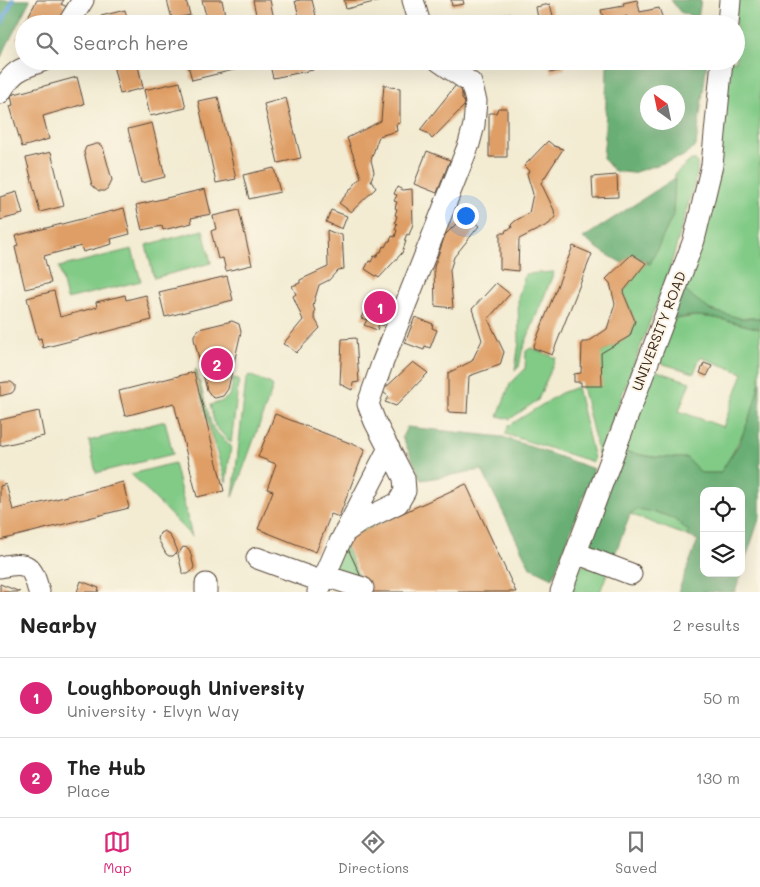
<!DOCTYPE html>
<meta charset="utf-8">
<style>
:root{--surface:#fff;--page:#f2f2f2;--text:#222;--muted:#767676;--line:#e0e0e0;--accent:#db2777}
body{margin:0;font-family:Mali,sans-serif;background:var(--page);color:var(--text)}
.controls{position:absolute;right:15px;bottom:15px;display:grid;overflow:hidden;border-radius:10px;box-shadow:0 5px 20px #0002}
.controls button{width:45px;height:45px;display:grid;place-items:center;padding:0;border:0;border-bottom:1px solid var(--line);background:var(--surface);color:var(--text);font:25px sans-serif}
.compass{position:absolute;left:640px;top:85px;width:45px;height:45px;border-radius:50%;background:var(--surface);box-shadow:0 5px 20px #0002;rotate:327deg}
.you{position:absolute;left:465px;top:215px;width:18px;height:18px;margin:-12px;border:4px solid #fff;border-radius:50%;background:#1a73e8;box-shadow:0 0 0 8px #1a73e833}
.badge{display:grid;place-items:center;width:32px;height:32px;border-radius:50%;background:var(--accent);color:#fff;font-size:16px;font-weight:700}
.pin{position:absolute;translate:-50% -50%;border:2px solid #fff;box-shadow:0 1px 5px #0006}
.list{margin:0;padding:0;list-style:none}
h2{display:flex;justify-content:space-between;align-items:center;height:65px;margin:0;padding:0 20px;font-size:21px}
h2 small{font-size:16px;font-weight:400;color:var(--muted)}
.list li{display:grid;grid-template-columns:32px 1fr auto;gap:15px;align-items:center;box-sizing:border-box;height:80px;padding:0 20px;border-top:1px solid var(--line)}
.list b{display:block;font-size:19px;white-space:nowrap}
.list p{margin:0;font-size:16px;white-space:nowrap;color:var(--muted)}
.list em{font-size:16px;font-style:normal;color:var(--muted)}
.icon{flex:none;width:28px;height:28px;fill:none;stroke:currentColor;stroke-width:2;stroke-linecap:round;stroke-linejoin:round}
.map{position:relative;flex:none;width:760px;height:592px;overflow:hidden}
.search{position:absolute;background:var(--surface);box-shadow:0 5px 20px #0002;left:15px;right:15px;top:15px;height:55px;display:flex;align-items:center;gap:12px;box-sizing:border-box;padding:0 18px;border-radius:28px;color:var(--muted);font-size:19px}
.sheet{height:225px;background:var(--surface)}
nav{display:flex;justify-content:space-around;align-items:center;box-sizing:border-box;height:70px;border-top:1px solid var(--line);background:var(--surface);font-size:14px;color:var(--muted)}
nav a{display:grid;justify-items:center;gap:2px}
nav .on{color:var(--accent)}
.map>svg:first-child{display:block}
</style>
<div class="map">
<svg width="760" height="592" viewBox="0 0 760 592">
<rect width="100%" height="100%" fill="#fcf5e5"/>
<filter id="ink" filterUnits="userSpaceOnUse"><feTurbulence type="fractalNoise" baseFrequency=".02" numOctaves="2"/><feDisplacementMap in="SourceGraphic" scale="10" xChannelSelector="R" yChannelSelector="G"/><feConvolveMatrix kernelMatrix="1 2 1 2 8 2 1 2 1" color-interpolation-filters="sRGB"/></filter>
<filter id="wash" filterUnits="userSpaceOnUse"><feTurbulence type="fractalNoise" baseFrequency=".0096" numOctaves="4" result="noise"/><feDisplacementMap in="SourceGraphic" scale="20" xChannelSelector="R" yChannelSelector="G"/><feGaussianBlur stdDeviation="1.12" result="paint"/><feColorMatrix in="noise" values="0 0 0 0 0 0 0 0 0 0 0 0 0 0 0 0 0 1.4 0 .05"/><feComposite in="paint" operator="in"/></filter>
<g filter="url(#wash)">
<rect width="100%" height="100%" fill="#f3ecd3"/>
<path fill="#82cb87" stroke="#5e7a52" d="M736 0H760V318H740L710 310 681 288 729 61H736Z
M691 160H695L697 163V174L669 271 599 456 582 386 601 353 630 336 635 321 623 292 646 263 650 264 673 215 675 174Z
M203 230 211 263 154 278 146 245Z
M132 249 141 281 67 299 59 267Z
M554 272 522 351 519 367 515 370 519 342 518 298 525 274Z
M696 316 716 318 760 329C760 345 760 363 760 380 757 411 737 447 720 473H701L687 458 653 457 620 451 654 370 690 382 679 411 723 427 743 373 700 357 694 373 657 362 670 318 678 319Z
M531 348 556 358 538 400 510 419 498 416 510 384 525 369 526 351Z
M196 369 211 424 214 430 231 446 226 482 210 431 195 370Z
M249 375 271 384 273 387 233 497 246 380Z
M233 378 239 379 231 443 215 426 210 405C229 400 231 397 233 378Z
M577 387 594 459 593 462 505 434 509 426 513 423 561 393Z
M165 421 173 454 96 473 89 441Z
M174 463 192 537 131 474Z
M398 504 406 511 343 540 360 580 329 571C334 559 337 543 345 534 357 520 383 514 398 504Z
M637 509C650 511 666 514 677 521 682 524 682 528 689 531L687 536 630 514Z
M581 565 608 571 600 592H571Z"/>
<path fill="#69af74" stroke="#526c49" fill-rule="evenodd" d="M0 0H30L0 59Z
M671 0H701L698 18 680 12Z
M609 61H707L696 146 682 157 632 173 614 171 603 158 605 135 607 66ZM648 92H678V122H648Z
M675 178 673 215 650 264 632 254 622 263 603 252 583 238Z
M681 288 710 310 740 318H760V329C740 324 719 317 698 316 689 315 680 319 670 318Z
M760 381V516L735 592H678L698 540 687 536 689 531C682 528 682 524 677 521 666 514 650 511 637 509L630 514 614 557 582 544 620 451 653 457 687 458 701 473H720L739 444 752 411ZM704 491H741V573H704Z
M407 427 503 437 594 469 553 578 530 567 482 470 422 480 402 437Z"/>
<g fill="none" stroke-linecap="round" stroke-linejoin="round">
<path stroke="#63a4d6" stroke-width="4.5" d="M0 26 13 0"/>
</g>
<g id="blocks">
<path fill="#df9e65" d="M37 0H64L61 4 67 7 58 24H24Z
M167 0H186L190 15 172 19Z
M202 0H222L226 20 208 24Z
M253 0H270L275 24H258Z
M301 0H312L318 24H301L295 1Z
M344 0H378V1L346 9Z
M451 0H463L464 4 452 6Z
M637 0 640 12 659 8 663 19 689 21V24H628L627 16 605 24 601 10 624 6 623 3Z
M550 4 555 24H539L536 7Z
M125 10 128 24H103L101 16Z
M510 13 513 24H496L494 17Z
M413 18 415 24H393V23Z
M24 25V43L16 39Z
M112 61H137L143 88 120 94Z
M187 61H253L254 65 192 80Z
M269 61H311L313 70 273 78Z
M548 61H563L565 69 551 73Z
M77 77 84 104 43 116 49 139 22 147 10 106 13 105 11 95Z
M180 82 186 108 150 116 144 90Z
M384 84 390 87 400 88V123L396 124 397 131 379 136 371 160 374 172 371 180 376 188 351 212 339 203 361 177 347 138 381 121Z
M456 85 462 91V99L466 104 432 139 427 133 420 130Z
M218 97 236 179 216 183 198 101Z
M286 98 301 158 278 163 264 104Z
M498 108H507V157H489V113H496Z
M152 123 165 177 141 183 128 129Z
M548 141 554 146 563 149 541 183 554 210 555 217 549 224 519 239 518 271 500 269V233H505L506 230 512 228 511 225 515 221 529 213 533 194 527 174 529 171 524 166Z
M96 144H99L103 147 112 180 108 188 104 191H99L92 185 84 152 86 147Z
M427 151 450 160 437 193 414 184Z
M51 152 64 206 40 212 26 158Z
M274 168 280 192 249 199 243 175Z
M617 175 618 197 593 198 592 177Z
M397 187 403 190 412 189 413 224 409 235 407 234 404 241H406L402 253 379 278 365 269 369 261 371 262 374 256 376 257 379 252H381L383 246 385 247 388 241H390L392 236 395 237 397 230 395 229 397 224 395 222 397 216 395 215 397 209 395 208 397 202 394 201 397 195 394 194Z
M205 189 211 214 191 218 192 223 163 230 162 226 142 230 136 205Z
M17 192 23 214 0 220V197Z
M124 208 130 234 111 239 112 244 83 252 81 246 44 256 51 283 25 289 15 247 18 246 15 236Z
M239 210 252 265 226 271 223 258 218 259 211 231 216 229 213 216Z
M331 210 347 216 342 229 326 222Z
M465 215 479 226 454 257 450 270 453 308 435 306 434 267 445 235Z
M327 230 334 233 342 234 344 269 338 270 329 280 319 285 313 305 315 311 314 317 320 328 296 353 289 347 283 344 303 320 293 296 296 294 292 286 300 283V280L328 267Z
M573 246 592 254 552 355 533 348Z
M632 254 646 263 623 292 635 321 630 336 601 353 602 386H581V382H574V374L581 373 582 342H588L607 329 615 304 610 283 606 279Z
M227 276 233 300 165 317 159 292Z
M496 283 510 294 488 319 504 352 500 365 469 376 467 413 448 412V373L472 361 482 340 472 309Z
M54 291 60 317 97 307 96 302 125 295 126 300 146 295 152 320 43 348 41 338 38 339 27 298Z
M375 300 387 306 384 310 389 313 383 326 379 324 377 330 364 325 367 320 361 318 368 304 372 306Z
M415 317 433 324 432 328 437 330 430 348 425 346 424 350 405 343Z
M232 321 239 324 241 332 228 389 223 396 215 398 212 397 207 390 194 339V335L199 329Z
M356 338 359 382 353 383 352 390 340 384 342 339Z
M413 362 428 373 396 406 385 402 389 397 382 391Z
M704 363 712 366 707 376 700 373Z
M194 372 224 491 197 497 174 403 125 416 119 391Z
M6 382H11L15 385V389L12 393 0 396V383Z
M39 411 44 436 0 446V420Z
M275 414 365 449 339 517 331 514 316 552 258 529 273 491 267 489 276 464 258 457Z
M123 482 129 508 0 540V486L6 484 13 510Z
M466 484 516 592H368L344 540Z
M164 531 169 534 177 549 176 553 173 556H169L166 554 158 539 160 533Z
M183 547 188 548 190 551 194 567 192 571 188 574H184L182 571 178 554Z
M81 581 99 588 98 592H77Z
M0 584 20 592H0Z"/>
</g>
</g>
<g filter="url(#ink)">
<use href="#blocks" fill-opacity="0" stroke="#574739" stroke-width="1"/>
<g fill="none" stroke-linecap="round" stroke-linejoin="round">
<defs>
<path id="minor" d="M413 0 420 24
M68 24 83 0
M728 24 730 0
M0 93C13 71 19 69 42 61
M345 532 361 521 398 503 405 491 404 478 375 422 368 404 382 364 469 144 474 125 476 101 471 83 439 61
M576 553 631 574
M257 558 323 582
M0 567C28 561 32 565 39 592
M325 576 363 588
M206 584V592
M318 592 338 546 389 448
M561 592 694 240 712 165 722 61"/>
</defs>
<use href="#minor" stroke="#574739" stroke-width="23"/>
<use href="#minor" stroke="#fff" stroke-width="21"/>
</g>
</g>
<g text-anchor="middle" stroke-width="4" stroke-linejoin="round" paint-order="stroke">
<g font-size="14" fill="#3b2a1e" stroke="#fcf5e5">
<text transform="translate(659 331) rotate(-69)" y="5">UNIVERSITY ROAD</text>
</g>
</g>
</svg>
<div class="controls">
<button><svg class="icon" aria-label="locate" viewBox="0 0 24 24"><circle cx="12" cy="12" r="6"/><path d="M12 2v4M12 18v4M2 12h4M18 12h4"/></svg></button>
<button><svg class="icon" aria-label="layers" viewBox="0 0 24 24"><path d="M12 4l9 5-9 5-9-5zM3 14l9 5 9-5"/></svg></button>
</div>
<svg class="compass" viewBox="-18 -18 36 36"><path d="M0-13l5 13h-10z" fill="#e53935"/><path d="M0 13l5-13h-10z" fill="#767676"/></svg>
<div class="you"></div>
<div class="pin badge" style="left:380px;top:307px">1</div>
<div class="pin badge" style="left:217px;top:364px">2</div>
<div class="search"><svg class="icon" aria-label="search" viewBox="0 0 24 24"><circle cx="10" cy="10" r="6"/><path d="M15 15l6 6"/></svg>Search here</div>
</div>
<section class="sheet">
<h2>Nearby<small>2 results</small></h2>
<ul class="list">
<li><span class="badge">1</span><div><b>Loughborough University</b><p>University · Elvyn Way</p></div><em>50 m</em></li>
<li><span class="badge">2</span><div><b>The Hub</b><p>Place</p></div><em>130 m</em></li>
</ul>
</section>
<nav>
<a class="on"><svg class="icon" aria-label="map" viewBox="0 0 24 24"><path d="M3 6l6-2 6 2 6-2v14l-6 2-6-2-6 2zM9 4v14M15 6v14"/></svg>Map</a>
<a><svg class="icon" aria-label="directions" viewBox="0 0 24 24"><path d="M12 3l9 9-9 9-9-9zM9 14v-3h6M13 9l2 2-2 2"/></svg>Directions</a>
<a><svg class="icon" aria-label="saved" viewBox="0 0 24 24"><path d="M7 4h10v16l-5-4-5 4z"/></svg>Saved</a>
</nav>
